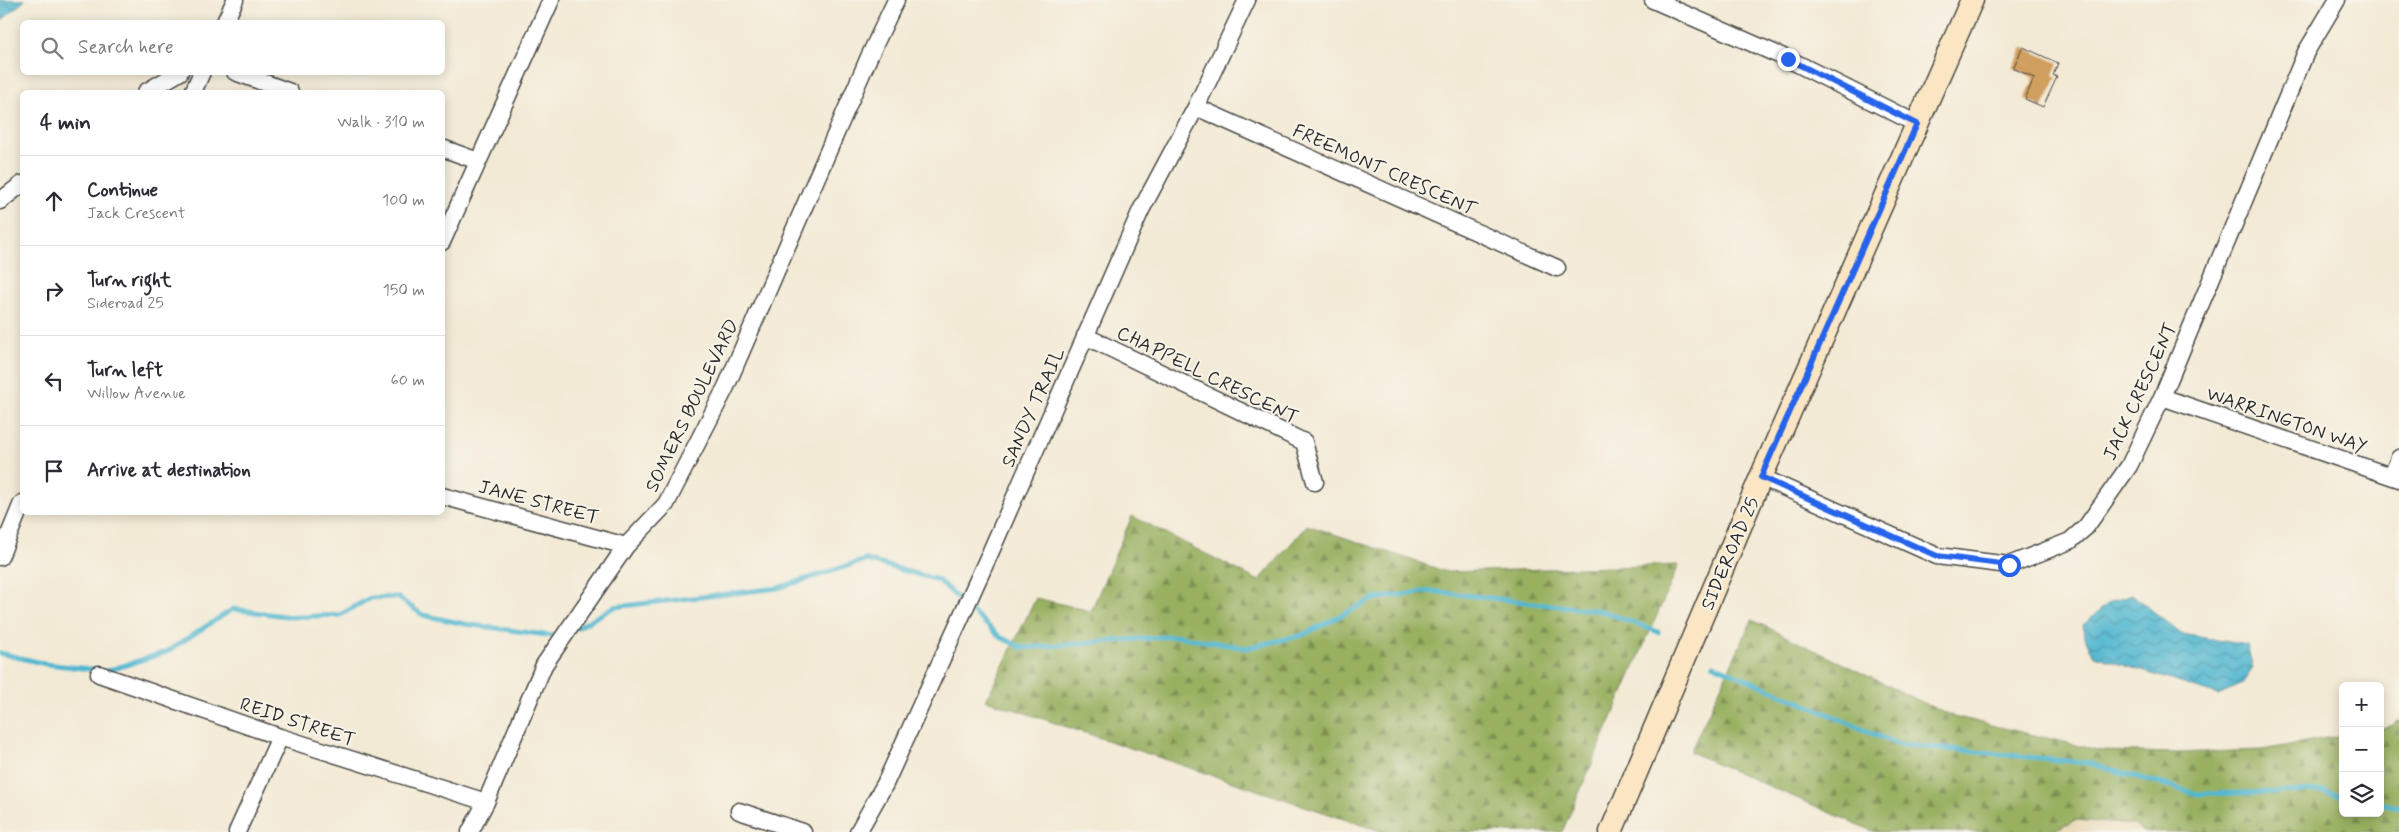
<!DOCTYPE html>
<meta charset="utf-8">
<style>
:root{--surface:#fff;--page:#f2f2f3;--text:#2b2b33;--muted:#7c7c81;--line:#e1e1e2}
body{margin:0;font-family:Mynerve,sans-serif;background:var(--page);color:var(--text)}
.controls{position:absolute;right:15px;bottom:15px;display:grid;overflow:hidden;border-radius:8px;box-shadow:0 2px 12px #0003}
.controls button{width:45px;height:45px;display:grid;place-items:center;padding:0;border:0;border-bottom:1px solid var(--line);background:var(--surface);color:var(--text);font:25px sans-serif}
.stop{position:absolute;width:15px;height:15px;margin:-11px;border:4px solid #2563eb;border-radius:50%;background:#fff}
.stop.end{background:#2563eb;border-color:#fff;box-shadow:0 1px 5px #0008}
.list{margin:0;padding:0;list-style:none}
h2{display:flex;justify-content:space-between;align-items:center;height:65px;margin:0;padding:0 20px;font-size:21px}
h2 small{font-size:16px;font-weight:400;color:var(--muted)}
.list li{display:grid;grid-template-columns:32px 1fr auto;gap:15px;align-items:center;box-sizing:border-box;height:90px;padding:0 20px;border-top:1px solid var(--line)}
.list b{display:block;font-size:19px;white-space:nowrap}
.list p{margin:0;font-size:16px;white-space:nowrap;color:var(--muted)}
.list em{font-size:16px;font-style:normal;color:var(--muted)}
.icon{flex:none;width:28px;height:28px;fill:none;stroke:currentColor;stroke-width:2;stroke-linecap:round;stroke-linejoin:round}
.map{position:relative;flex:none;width:2399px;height:832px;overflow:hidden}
.search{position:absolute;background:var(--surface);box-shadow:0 2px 12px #0003;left:20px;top:20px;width:425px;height:55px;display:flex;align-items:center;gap:12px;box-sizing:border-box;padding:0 18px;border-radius:8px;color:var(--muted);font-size:19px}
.panel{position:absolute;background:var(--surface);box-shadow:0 2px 12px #0003;left:20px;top:90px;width:425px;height:425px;border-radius:8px}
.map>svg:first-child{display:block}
</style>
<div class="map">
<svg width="2399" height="832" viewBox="0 0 2399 832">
<defs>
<pattern id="forest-firs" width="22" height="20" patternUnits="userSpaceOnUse" patternTransform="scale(1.25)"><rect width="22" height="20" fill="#98b061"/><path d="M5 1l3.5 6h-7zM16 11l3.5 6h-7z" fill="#7c8f50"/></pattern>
<pattern id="water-waves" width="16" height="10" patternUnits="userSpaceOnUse" patternTransform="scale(1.25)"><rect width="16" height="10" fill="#51b7d0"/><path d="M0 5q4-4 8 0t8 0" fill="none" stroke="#4395a9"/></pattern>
</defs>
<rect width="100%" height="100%" fill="#f7f3e8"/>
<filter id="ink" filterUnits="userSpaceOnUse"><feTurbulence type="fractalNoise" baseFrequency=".02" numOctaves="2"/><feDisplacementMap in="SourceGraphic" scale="10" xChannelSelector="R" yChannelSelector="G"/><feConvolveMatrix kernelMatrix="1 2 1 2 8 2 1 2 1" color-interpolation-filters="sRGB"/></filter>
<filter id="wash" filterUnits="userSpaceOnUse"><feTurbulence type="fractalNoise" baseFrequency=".0096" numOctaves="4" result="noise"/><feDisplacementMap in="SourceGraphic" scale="20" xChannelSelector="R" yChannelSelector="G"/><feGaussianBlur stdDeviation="1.12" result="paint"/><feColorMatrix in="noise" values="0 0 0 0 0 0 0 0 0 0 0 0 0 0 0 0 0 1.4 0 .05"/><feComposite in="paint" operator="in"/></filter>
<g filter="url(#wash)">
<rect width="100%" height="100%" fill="#f3ead5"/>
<path fill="#ead9ba" d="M2075 820 2134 825 2143 832H2050Z"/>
<path fill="url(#forest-firs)" stroke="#626e46" d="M1132 516 1259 581 1307 525 1447 572 1679 565 1562 832H1383L986 700 1036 598 1091 611Z
M1752 620 1949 715 2102 751 2175 753 2262 750 2343 735V813H2380V728L2390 726 2399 720V832H2143L2134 825 2075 820 2050 832H1875L1690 752Z"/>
<path fill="url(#water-waves)" stroke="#3e717e" d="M0 0H25L0 22Z
M2132 594 2181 634 2247 645 2253 668 2242 684 2218 695 2095 656 2084 637 2083 625 2111 601Z"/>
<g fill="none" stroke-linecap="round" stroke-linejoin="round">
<path stroke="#51b7d0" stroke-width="5" d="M577 628 614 607 778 588 866 560 938 580 1000 637 1023 648 1177 636 1246 648 1303 635 1373 599 1430 591 1602 611 1658 632
M0 653 46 664 99 670
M1714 665 1897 744 2088 763 2198 794 2319 791 2343 796
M107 671 166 652 233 609 292 617 340 615 370 598 397 597 423 615 465 624 561 637
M2380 803 2399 807"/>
</g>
<g id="blocks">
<path fill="#d09e5d" d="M2023 47 2058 63 2053 75 2057 77 2043 107 2025 99 2034 78 2013 68Z"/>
</g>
</g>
<g filter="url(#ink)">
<use href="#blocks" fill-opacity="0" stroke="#494844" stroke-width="1"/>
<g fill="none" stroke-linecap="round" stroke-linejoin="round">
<defs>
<path id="street" d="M1653 0 1788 59 1917 124
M225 22 235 0
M235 72 290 92
M146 92 180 72
M193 92 202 72
M1196 107 1557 268
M442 148 478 161
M0 201 22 184
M442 242 551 0
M1085 336 1304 442 1315 482
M2162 397 2399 479
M2392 476 2399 458
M1761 477 1937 556 2009 565 2070 541 2086 527 2129 466 2162 397 2306 52 2337 0
M442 496 626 546
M0 557 22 503
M99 674 280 737 486 802
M739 811 803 832
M237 832 280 737
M470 832 486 802 544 665 626 546 666 504 726 387 869 57 896 0
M858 832 885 784 991 551 1141 210 1196 107 1247 0"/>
<path id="secondary" d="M1611 832 1761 477 1972 0"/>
</defs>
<use href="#street" stroke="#494844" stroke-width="19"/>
<use href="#secondary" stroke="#494844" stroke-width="25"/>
<use href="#street" stroke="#fff" stroke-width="16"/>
<use href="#secondary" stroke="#fbe6c4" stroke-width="22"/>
</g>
</g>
<g fill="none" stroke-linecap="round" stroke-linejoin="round" filter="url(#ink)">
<path stroke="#2563eb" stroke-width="6" d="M1788 59 1917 124 1761 477 1937 556 2009 565"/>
</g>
<g text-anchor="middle" stroke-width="4" stroke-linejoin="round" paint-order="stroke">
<g font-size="19" fill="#2b2b2b" stroke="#f7f3e8">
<text transform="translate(1385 169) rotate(24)" y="7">FREEMONT CRESCENT</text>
<text transform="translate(1208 374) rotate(26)" y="7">CHAPPELL CRESCENT</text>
<text transform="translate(2139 391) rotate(-65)" y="7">JACK CRESCENT</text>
<text transform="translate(691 405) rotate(-64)" y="7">SOMERS BOULEVARD</text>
<text transform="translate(1032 407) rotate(-66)" y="7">SANDY TRAIL</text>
<text transform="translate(2287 419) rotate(19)" y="7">WARRINGTON WAY</text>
<text transform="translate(539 501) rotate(15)" y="7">JANE STREET</text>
<text transform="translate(1729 553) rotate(-67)" y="7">SIDEROAD 25</text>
<text transform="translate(298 721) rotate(18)" y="7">REID STREET</text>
</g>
</g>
</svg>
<div class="controls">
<button>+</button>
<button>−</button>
<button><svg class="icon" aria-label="layers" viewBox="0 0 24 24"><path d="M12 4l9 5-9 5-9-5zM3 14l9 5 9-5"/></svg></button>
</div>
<div class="stop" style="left:2009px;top:565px"></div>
<div class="stop end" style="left:1788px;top:59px"></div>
<div class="search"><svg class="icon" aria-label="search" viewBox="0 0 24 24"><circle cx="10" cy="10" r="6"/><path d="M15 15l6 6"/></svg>Search here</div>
<section class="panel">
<h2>4 min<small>Walk · 310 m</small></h2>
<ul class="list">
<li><svg class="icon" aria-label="ahead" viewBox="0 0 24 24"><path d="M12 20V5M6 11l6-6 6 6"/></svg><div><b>Continue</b><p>Jack Crescent</p></div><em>100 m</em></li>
<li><svg class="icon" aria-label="right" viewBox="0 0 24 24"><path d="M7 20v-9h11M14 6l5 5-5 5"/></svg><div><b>Turn right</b><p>Sideroad 25</p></div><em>150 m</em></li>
<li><svg class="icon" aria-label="left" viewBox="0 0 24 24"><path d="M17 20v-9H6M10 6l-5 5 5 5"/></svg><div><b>Turn left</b><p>Willow Avenue</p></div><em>60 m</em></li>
<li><svg class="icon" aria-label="arrive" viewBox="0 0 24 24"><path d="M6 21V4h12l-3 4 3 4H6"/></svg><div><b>Arrive at destination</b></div></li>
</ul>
</section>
</div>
